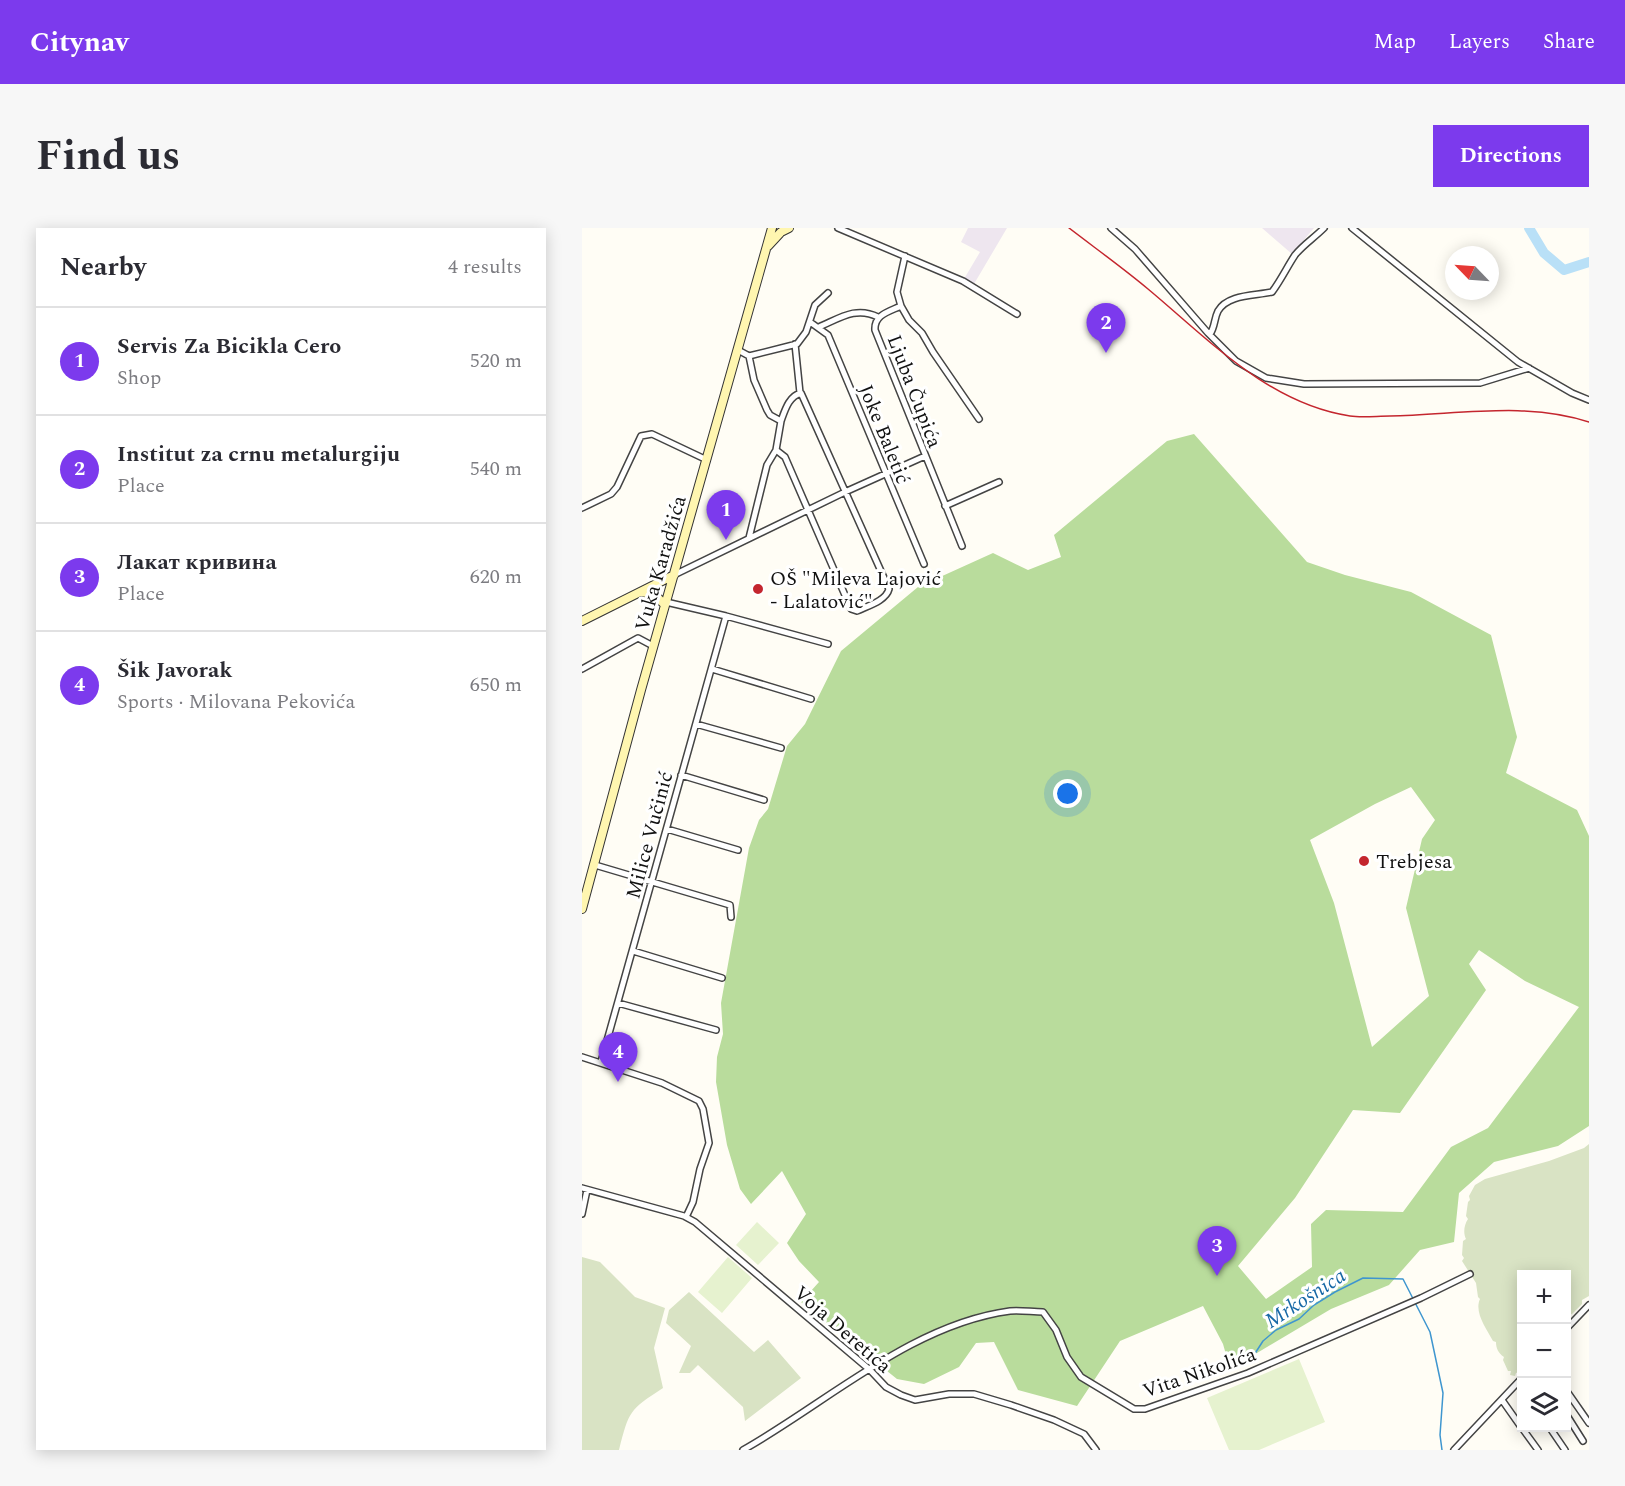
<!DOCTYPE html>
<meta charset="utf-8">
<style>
:root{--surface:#fff;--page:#f7f7f7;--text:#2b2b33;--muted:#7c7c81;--line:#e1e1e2;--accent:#7c3aed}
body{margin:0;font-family:Spectral,serif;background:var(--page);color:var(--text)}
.controls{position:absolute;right:18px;bottom:18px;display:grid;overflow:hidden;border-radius:0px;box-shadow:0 3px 15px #0003}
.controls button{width:54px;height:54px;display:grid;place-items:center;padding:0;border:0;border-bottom:2px solid var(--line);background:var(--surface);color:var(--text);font:30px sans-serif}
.compass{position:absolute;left:863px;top:18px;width:54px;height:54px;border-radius:50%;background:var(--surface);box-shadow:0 3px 15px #0003;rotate:295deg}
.you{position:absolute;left:486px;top:566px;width:21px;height:21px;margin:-15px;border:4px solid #fff;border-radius:50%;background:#1a73e8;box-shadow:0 0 0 9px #1a73e833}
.badge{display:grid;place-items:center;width:39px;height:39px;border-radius:50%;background:var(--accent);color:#fff;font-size:20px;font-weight:700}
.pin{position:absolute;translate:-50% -50px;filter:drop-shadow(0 2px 3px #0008)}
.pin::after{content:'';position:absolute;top:32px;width:21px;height:18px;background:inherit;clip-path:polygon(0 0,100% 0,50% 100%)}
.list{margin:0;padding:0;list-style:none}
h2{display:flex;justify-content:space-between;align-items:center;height:78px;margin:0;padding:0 24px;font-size:26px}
h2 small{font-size:20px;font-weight:400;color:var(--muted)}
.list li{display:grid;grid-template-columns:39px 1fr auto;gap:18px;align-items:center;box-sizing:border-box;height:108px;padding:0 24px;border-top:2px solid var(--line)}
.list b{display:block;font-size:22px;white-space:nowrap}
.list p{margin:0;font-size:20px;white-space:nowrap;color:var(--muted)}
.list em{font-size:20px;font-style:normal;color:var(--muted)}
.icon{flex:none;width:33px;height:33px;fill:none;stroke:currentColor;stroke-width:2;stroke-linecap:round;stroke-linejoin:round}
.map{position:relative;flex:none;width:1007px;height:1222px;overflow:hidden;border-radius:0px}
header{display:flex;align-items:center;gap:36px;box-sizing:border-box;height:84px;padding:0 30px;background:var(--accent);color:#fff}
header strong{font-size:28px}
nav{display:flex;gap:33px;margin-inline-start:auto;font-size:21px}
.intro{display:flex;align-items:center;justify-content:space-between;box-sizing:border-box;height:144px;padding:0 36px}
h1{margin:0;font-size:42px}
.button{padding:15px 27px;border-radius:0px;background:var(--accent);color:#fff;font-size:21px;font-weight:700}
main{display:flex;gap:36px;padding:0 36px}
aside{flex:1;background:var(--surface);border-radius:0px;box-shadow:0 3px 15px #0003}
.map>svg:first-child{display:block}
</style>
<header>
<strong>Citynav</strong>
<nav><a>Map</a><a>Layers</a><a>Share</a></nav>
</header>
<div class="intro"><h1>Find us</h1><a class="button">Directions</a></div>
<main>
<aside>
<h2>Nearby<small>4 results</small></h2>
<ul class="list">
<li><span class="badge">1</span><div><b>Servis Za Bicikla Cero</b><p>Shop</p></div><em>520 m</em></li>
<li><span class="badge">2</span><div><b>Institut za crnu metalurgiju</b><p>Place</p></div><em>540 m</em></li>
<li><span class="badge">3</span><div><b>Лакат кривина</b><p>Place</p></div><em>620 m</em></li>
<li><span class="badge">4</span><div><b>Šik Javorak</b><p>Sports · Milovana Pekovića</p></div><em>650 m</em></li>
</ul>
</aside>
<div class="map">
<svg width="1007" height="1222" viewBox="0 0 1007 1222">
<rect width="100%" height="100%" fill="#fffdf5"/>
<path fill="#eee6ef" d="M386 0H425L392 56 382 51 398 24 379 14Z
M680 0H732L710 26Z"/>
<path fill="#b9dc9c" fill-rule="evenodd" d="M612 206 725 334 763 347 829 364 909 407 935 509 924 545 995 582 1007 608V898L976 918 912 934 877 965 872 1014 838 1022 807 1057 749 1081 675 1125 645 1130 641 1116 621 1078 538 1113 495 1178 436 1162 412 1114 394 1115 377 1139 342 1156 315 1151 219 1074 237 1054 217 1033 205 1015 224 986 200 943 169 976 158 961 145 917 134 854 135 829 141 806 139 775 167 620 177 592 186 581 205 518 223 496 259 423 336 359 411 325 446 342 479 329 472 307 585 213ZM829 559 853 592 840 611 824 680 847 768 790 819 752 675 728 612 793 576ZM897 722 943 753 997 779 906 900 869 919 821 984 744 982 729 996 730 1039 684 1071 656 1038 713 970 771 882 818 885 904 762 887 736Z"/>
<path fill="#d9e3c4" d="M1007 916V1068L1000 1072V1076L990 1086 987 1087 985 1092 984 1046H939V1143L934 1145 933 1148 928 1147 929 1143H926L921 1132 922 1129C916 1125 914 1120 914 1114L911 1113C904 1100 892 1084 898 1071L896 1069 894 1055 880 1033 882 1030 880 1027 881 1013 884 1011C881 1005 882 997 886 991L884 988 886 974 888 972 887 968 893 957 903 951 967 933 1002 920Z
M0 1029 18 1034 53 1069 83 1080 72 1120 81 1160C47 1182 47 1183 37 1222H0Z
M107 1064 172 1124 186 1112 219 1150 163 1193 161 1179 116 1137 108 1145H97L109 1118 84 1095 87 1082Z"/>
<path fill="#e6f2cf" d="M175 994 197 1015 176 1037 154 1017Z
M146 1029 170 1050 140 1085 116 1064Z
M717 1131 743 1194 677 1222H647L625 1170Z"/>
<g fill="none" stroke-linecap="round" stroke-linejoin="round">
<path stroke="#3f96cf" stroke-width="1.5" d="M650 1137H657L672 1127 681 1113 694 1102 717 1091 732 1077 753 1064 781 1050 821 1051 848 1104 861 1165 858 1207 860 1222"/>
<path stroke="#b9e0f7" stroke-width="10" d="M947 0 962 25 982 42 1007 34"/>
<defs>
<path id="street" d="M256 0 381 53 435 86
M529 0 553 21 626 105 654 133 684 150 722 156 898 155 947 140
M770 0 936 134 990 165 1007 172
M323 28 315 64 319 78 327 92 340 105 351 124 397 191
M319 78C306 84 292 87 293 102L380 318
M228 94 246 107 342 336
M237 99C258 90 274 78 296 89
M628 106C633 99 632 91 636 83 646 66 673 68 690 64 699 52 705 39 713 27 722 16 732 10 742 0
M213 116 218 165
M156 122 167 128 172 152 185 182 188 187 199 193 194 222 203 229 269 381 275 383C285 378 304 373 307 361L219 165C207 168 203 182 199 193
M167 128 215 116 224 104 233 77 246 65
M363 278 417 254
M0 280 29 266 35 259 59 208 70 206 125 232
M167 310 185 237 194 222
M92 347 263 264 343 228
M84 374 144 388 246 416
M0 441 56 410 71 418
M130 441 229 471
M114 496 199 520
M99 547 182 572
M85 601 156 622
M13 637 148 677 149 689
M51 723 140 750
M36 775 134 802
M0 829 80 855 117 873 121 881 127 915 118 941 111 974 104 989
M19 834 144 388
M0 960 102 988 113 994 288 1142 304 1159 319 1167 333 1172 367 1166H392L429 1177 472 1192 502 1206 514 1222
M0 986 5 962
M984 1101 1007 1077
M984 1162 1007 1195
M920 1172 939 1199
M984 1186 1001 1213
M940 1200 956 1222
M968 1200 983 1222
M161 1222C246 1174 330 1096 428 1083 439 1082 450 1084 461 1084L474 1102 485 1129 499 1149 552 1181H563L666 1145 839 1070 888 1046
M872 1222 939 1151"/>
<path id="secondary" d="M186 18 199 4 207 0
M59 364 72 366 83 377
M0 393 92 347
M0 681 59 462 190 0"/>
</defs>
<use href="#street" stroke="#444" stroke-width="8"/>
<use href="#secondary" stroke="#333" stroke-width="10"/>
<use href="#street" stroke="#fff" stroke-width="5"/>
<use href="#secondary" stroke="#fff6b0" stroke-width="8"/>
<path stroke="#c4262e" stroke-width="1.5" d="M487 0C513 20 541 40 566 61 626 111 687 176 768 188 780 190 795 188 808 188 874 187 944 173 1007 194"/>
</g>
<g fill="#c4262e" stroke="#fff" stroke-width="2">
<circle cx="176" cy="361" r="6"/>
<circle cx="782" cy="633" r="6"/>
</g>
<g text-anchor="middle" stroke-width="6" stroke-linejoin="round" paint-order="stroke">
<g font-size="20" fill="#111" stroke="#fff">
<text transform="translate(333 163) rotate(69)" y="7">Ljuba Čupića</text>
<text transform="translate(303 206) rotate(68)" y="7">Joke Baletić</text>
<text transform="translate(78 335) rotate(-74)" y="7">Vuka Karadžića</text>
<text transform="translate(67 607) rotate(-75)" y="7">Milice Vučinić</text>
<text transform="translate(261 1101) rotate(41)" y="7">Voja Deretića</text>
<text transform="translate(617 1144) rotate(-19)" y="7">Vita Nikolića</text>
</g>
<g font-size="20" fill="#111" stroke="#fff" text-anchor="start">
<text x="188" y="357">OŠ "Mileva Lajović<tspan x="188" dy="23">- Lalatović"</tspan></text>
<text x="794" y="640">Trebjesa</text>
</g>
<g font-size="21" font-style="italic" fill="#1768a6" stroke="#fff">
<text transform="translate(723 1070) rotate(-33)" y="7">Mrkošnica</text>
</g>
</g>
</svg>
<div class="controls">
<button>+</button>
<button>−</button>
<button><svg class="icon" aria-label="layers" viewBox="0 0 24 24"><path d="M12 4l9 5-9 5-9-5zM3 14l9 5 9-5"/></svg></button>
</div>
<svg class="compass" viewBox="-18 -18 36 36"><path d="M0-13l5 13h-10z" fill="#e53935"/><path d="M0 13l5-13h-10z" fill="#7c7c81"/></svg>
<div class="you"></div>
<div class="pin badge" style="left:144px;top:312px">1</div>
<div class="pin badge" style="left:524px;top:125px">2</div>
<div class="pin badge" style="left:635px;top:1048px">3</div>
<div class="pin badge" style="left:36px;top:854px">4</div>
</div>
</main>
